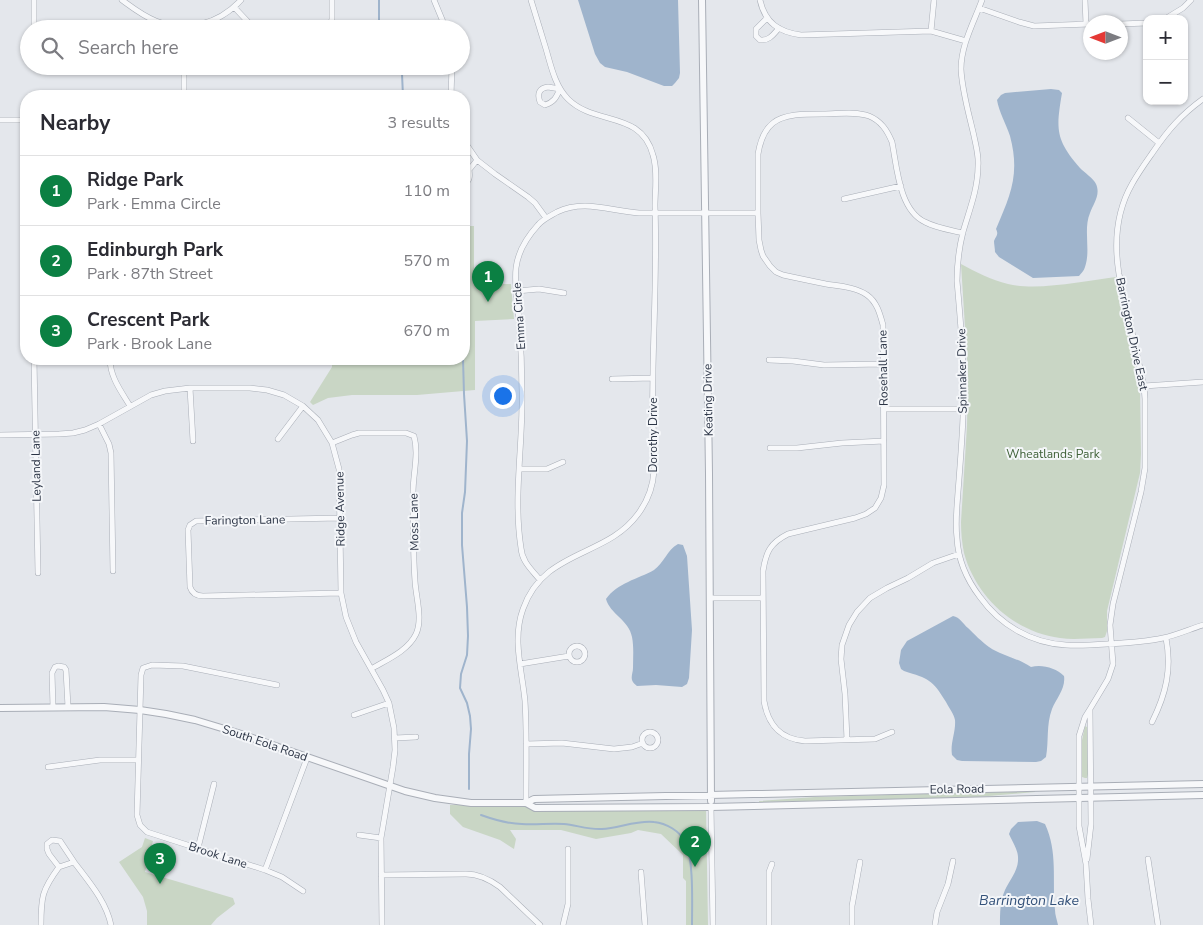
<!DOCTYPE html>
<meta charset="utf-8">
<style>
:root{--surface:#fff;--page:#f7f7f7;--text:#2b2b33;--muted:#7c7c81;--line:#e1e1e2;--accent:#0b8043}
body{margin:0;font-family:"Nunito Sans",sans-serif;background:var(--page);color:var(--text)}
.controls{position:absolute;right:15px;top:15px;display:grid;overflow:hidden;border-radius:10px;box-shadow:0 1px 4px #0004}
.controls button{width:45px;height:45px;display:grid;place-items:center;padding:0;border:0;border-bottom:1px solid var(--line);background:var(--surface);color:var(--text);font:25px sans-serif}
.compass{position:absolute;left:1083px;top:15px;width:45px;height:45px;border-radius:50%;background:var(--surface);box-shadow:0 1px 4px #0004;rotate:270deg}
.you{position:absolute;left:502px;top:395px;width:18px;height:18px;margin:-12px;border:4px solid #fff;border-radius:50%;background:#1a73e8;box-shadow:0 0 0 8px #1a73e833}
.badge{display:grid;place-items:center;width:32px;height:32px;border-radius:50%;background:var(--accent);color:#fff;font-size:16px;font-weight:700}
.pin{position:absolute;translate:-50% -41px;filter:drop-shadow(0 1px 2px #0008)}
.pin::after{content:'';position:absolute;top:26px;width:18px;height:15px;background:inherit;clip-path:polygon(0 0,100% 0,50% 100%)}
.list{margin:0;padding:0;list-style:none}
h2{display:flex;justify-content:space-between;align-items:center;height:65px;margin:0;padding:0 20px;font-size:21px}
h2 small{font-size:16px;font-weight:400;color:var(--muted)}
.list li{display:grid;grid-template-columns:32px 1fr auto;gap:15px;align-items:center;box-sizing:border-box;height:70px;padding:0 20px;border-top:1px solid var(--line)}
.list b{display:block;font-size:19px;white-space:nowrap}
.list p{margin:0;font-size:16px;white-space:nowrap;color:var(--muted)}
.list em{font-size:16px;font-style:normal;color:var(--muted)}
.icon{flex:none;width:28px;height:28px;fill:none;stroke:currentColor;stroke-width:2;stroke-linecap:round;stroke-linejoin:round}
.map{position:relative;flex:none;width:1203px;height:925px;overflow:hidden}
.search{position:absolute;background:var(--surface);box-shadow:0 1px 4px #0004;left:20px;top:20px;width:450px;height:55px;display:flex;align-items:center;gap:12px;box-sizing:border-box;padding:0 18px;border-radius:28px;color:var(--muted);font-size:19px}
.panel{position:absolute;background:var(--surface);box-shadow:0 1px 4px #0004;left:20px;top:90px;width:450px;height:275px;border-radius:20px}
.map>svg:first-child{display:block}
</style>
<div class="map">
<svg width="1203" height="925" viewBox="0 0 1203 925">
<rect width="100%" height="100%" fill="#e4e7ec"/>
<path fill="#c9d6c5" d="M464 226H474V284H511L514 319 475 321V390L417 395H352L328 398 313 405 310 402 332 367V359H464Z
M961 264C976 272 991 280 1008 284 1038 291 1085 281 1116 277L1140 391 1141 454 1140 473 1107 611V631L1105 637 1102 638C1088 638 1074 640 1060 638 1014 632 976 597 964 553 962 543 961 533 961 522L967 426 968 374Z
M1085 726 1087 727 1088 774 1087 778H1085L1082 777 1081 745Z
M1035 791V792L977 797 759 802V801L815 797Z
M450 805 701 808 706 809 708 925H686V881L683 878V855L661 834 638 830 631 833 596 839 561 830H510L516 839 514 849 500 840 463 827 450 814Z
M145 838 153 841 145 872 233 898 235 904 217 918 211 925H147V911L143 897 119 862 142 847Z"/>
<path fill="#9fb4cc" d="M578 0H678L680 73 679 78 675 83 672 86H664L627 72 605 67 600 63 595 54Z
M1051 89 1059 90 1062 93C1056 129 1055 139 1080 168 1084 172 1094 179 1096 184 1101 195 1093 204 1090 213 1083 230 1091 250 1085 267 1084 271 1081 273 1079 276L1033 278 999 257 995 252C995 249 994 244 994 241 996 236 999 235 996 229 1011 194 1020 174 1010 136 1006 124 999 112 997 100L1001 95 1005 93Z
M678 544 683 545 687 556 692 630 689 678 687 684 682 687 656 685 637 686C635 684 633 683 632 680 631 676 633 672 633 668 633 658 634 647 632 637 629 620 610 614 606 599 617 583 638 579 654 570 664 563 667 550 678 544Z
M953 616C960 617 963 624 968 628 974 634 982 642 989 647 1002 656 1018 658 1031 667 1042 664 1056 668 1064 676 1066 688 1056 699 1052 709 1046 725 1049 741 1046 757L1041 761 1036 762 962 761 957 760 952 755C950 743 956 732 955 720 954 714 949 708 946 702 932 679 929 679 904 671L901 669 899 663 901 650 907 641Z
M1037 821 1045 824C1058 852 1052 880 1055 910 1055 915 1057 920 1058 925H1000C1000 913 1000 901 1005 890 1010 879 1019 870 1018 857 1018 850 1012 841 1009 834L1011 829 1018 822Z"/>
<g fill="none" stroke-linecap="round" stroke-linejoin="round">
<path stroke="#9fb4cc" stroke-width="2" d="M379 0V29
M401 66 402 74 403 96
M463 359 464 394 467 441 465 492 462 513V545L467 607 468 636 467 655 461 674 460 688 467 703 470 716 471 729 469 754V789
M481 815C495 820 508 824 522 824 536 825 550 823 564 824 576 825 589 830 602 829 619 828 637 820 654 822 666 823 680 831 685 842 694 859 692 904 692 925"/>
<defs>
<path id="minor" d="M34 0V25
M122 0C133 8 143 16 156 21 186 33 219 24 241 0
M434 0 446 29
M760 0C765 23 779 32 801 35L931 31 966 41
M982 0C974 22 961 45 961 69 962 91 969 114 974 136 976 146 979 156 978 166 978 189 969 211 963 232 959 248 957 264 957 281 961 326 965 371 963 417 962 442 960 467 958 492 957 507 955 523 957 538 958 559 967 580 980 597 1000 625 1031 643 1066 645 1079 646 1093 645 1107 644 1126 643 1145 642 1163 638 1177 635 1190 629 1203 625
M1085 0 1086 24
M234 7 250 24 261 29
M979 8 1019 22 1034 26 1090 24
M767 18 756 29V36L760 40C769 41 773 35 779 28
M1165 19 1183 8 1191 0
M1120 24 1147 23
M324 29 330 26 332 19V0
M931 31 934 0
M548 87 560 89C556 98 554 102 545 105L540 102C537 94 539 88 548 87Z
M184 96V66
M451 96 452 66
M1128 118 1159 143
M0 120H26
M464 141 477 160 495 174 528 197 535 203 546 218
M464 184C470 181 470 176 469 170L477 160
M844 199 901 186
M517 291 539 289 564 293
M34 359 38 573
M110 359C110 377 121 391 130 406
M769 360 793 361 824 365 883 364
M612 379 653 378
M1144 386 1203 382
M190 388 193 441
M884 409H963
M99 424 109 444 111 453 113 571
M0 435 59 434 73 433 85 430 99 424 151 395 165 391 190 388H250L267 390 284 395 303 406 318 420 332 443 339 469 341 593 346 617 356 642 383 690 389 703 394 728 395 750 393 767 381 838 382 925
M278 439 303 406
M332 443 352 435 359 433H406L414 436C419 454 413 474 413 493 413 522 413 552 415 581 416 598 423 619 416 634 408 651 386 660 371 669
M770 448H797L842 443 884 441
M519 469H547L563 462
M340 518 196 521 190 525 188 530 190 587C192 593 196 596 203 596L341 593
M540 580C532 570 522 562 521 548 513 497 523 445 522 393 522 369 521 345 519 321 518 304 514 285 516 268 518 251 527 237 538 225 543 219 550 216 557 212 584 199 610 211 639 213H758
M710 598H763
M569 654a8 8 0 1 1 16 0a8 8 0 1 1-16 0Z
M520 664 569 656
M277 685 183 666 152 665 143 668 141 675 137 815 140 825 147 832 265 870 282 877 303 891
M53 707 52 673 55 667 58 666 64 667 66 670 68 707
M354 715 389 703
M1152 722C1166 694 1172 669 1166 638
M642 740a8 8 0 1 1 16 0a8 8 0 1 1-16 0Z
M892 732 875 739 805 741C780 739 768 725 764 701L763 571C766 552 770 543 788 534L855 518 866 514 875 508 881 498 884 485 883 325C880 314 877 302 867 295 856 287 839 286 826 284 811 281 797 278 783 275L776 272 770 266 763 256 761 250 759 240 758 213V154C760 142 764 130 773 123 779 118 788 116 795 115 804 114 814 114 823 114 838 114 855 111 869 116 881 121 887 130 892 142 897 167 899 210 925 222 936 228 951 230 963 233
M395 738 416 737
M847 740 845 694 841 659 842 645 849 625 857 612 870 598 887 588 908 578 933 563 959 554
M526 744 562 743 614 749 632 747 643 743
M48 767 100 760H138
M526 803C526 769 527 735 525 701 522 670 512 639 523 609 544 549 606 558 638 514 647 502 653 486 654 471 656 456 654 440 653 425 652 406 653 387 653 369 654 315 657 260 655 206 655 190 658 171 653 155 641 110 595 126 568 99 555 86 551 66 546 49 541 33 536 16 531 0
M711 806 713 925
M359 835 381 838
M198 848 214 784
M1087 859 1091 824 1090 710
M1148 859 1158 925
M59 867 74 862C89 882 106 901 111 925
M59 867 49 854 47 849V844L52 840 60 841 74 862
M265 870 307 758
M641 872 645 925
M381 875 466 874C479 874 489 879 500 887L540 925
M41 925C41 897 42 890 59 867
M563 925 568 904V849
M769 925V872L772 864
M852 925V906L860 862
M935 925 937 912 948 884 953 861
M1091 925 1088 899 1086 864 1079 826V736L1085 717 1090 709 1108 679 1113 664 1110 625 1113 604 1141 492 1145 468V399L1144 386 1119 274C1114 243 1116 212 1132 184 1138 173 1146 162 1153 152 1168 130 1181 115 1203 99"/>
<path id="tertiary" d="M702 0 709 473 711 801
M0 708 104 707 140 710 166 714 195 720 238 733 405 791 435 798 471 803H526L535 808 711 807 1203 795
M526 803 534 799 1203 784"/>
</defs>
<use href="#minor" stroke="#a9aeb7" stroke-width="6"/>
<use href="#tertiary" stroke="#a9aeb7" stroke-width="8"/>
<use href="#minor" stroke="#f7f8fa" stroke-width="5"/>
<use href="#tertiary" stroke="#f7f8fa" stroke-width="6"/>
</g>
<g text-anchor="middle" stroke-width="4" stroke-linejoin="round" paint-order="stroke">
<g font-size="12" fill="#2b3445" stroke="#f4f6f9">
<text transform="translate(519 316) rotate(-94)" y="4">Emma Circle</text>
<text transform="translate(1132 334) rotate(78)" y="4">Barrington Drive East</text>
<text transform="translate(883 368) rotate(-91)" y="4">Rosehall Lane</text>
<text transform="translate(962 371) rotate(-91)" y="4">Spinnaker Drive</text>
<text transform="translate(708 400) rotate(-91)" y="4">Keating Drive</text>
<text transform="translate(653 435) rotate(-90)" y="4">Dorothy Drive</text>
<text transform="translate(36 466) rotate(-91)" y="4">Leyland Lane</text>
<text transform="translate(340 509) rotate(-91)" y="4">Ridge Avenue</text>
<text transform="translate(245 520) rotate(-1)" y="4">Farington Lane</text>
<text transform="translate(414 522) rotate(-91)" y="4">Moss Lane</text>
<text transform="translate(265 743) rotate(19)" y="4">South Eola Road</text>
<text transform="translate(957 789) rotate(-1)" y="4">Eola Road</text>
<text transform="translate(218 855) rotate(18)" y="4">Brook Lane</text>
</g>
<g font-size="12" fill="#3f6138" stroke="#f4f6f9">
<text x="1053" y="458">Wheatlands Park</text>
</g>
<g font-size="14" font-style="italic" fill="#34527a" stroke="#f4f6f9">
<text x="1029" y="905">Barrington Lake</text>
</g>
</g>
</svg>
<div class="controls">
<button>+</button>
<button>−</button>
</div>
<svg class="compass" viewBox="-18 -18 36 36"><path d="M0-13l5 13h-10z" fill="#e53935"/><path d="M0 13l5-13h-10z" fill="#7c7c81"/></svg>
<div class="you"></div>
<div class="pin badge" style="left:488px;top:302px">1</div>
<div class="pin badge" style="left:695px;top:867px">2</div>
<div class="pin badge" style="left:160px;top:884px">3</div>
<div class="search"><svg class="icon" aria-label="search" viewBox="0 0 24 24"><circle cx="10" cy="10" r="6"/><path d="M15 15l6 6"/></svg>Search here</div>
<section class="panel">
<h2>Nearby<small>3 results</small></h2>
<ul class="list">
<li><span class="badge">1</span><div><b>Ridge Park</b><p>Park · Emma Circle</p></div><em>110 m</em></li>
<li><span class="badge">2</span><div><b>Edinburgh Park</b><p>Park · 87th Street</p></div><em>570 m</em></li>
<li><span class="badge">3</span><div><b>Crescent Park</b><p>Park · Brook Lane</p></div><em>670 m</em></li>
</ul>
</section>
</div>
